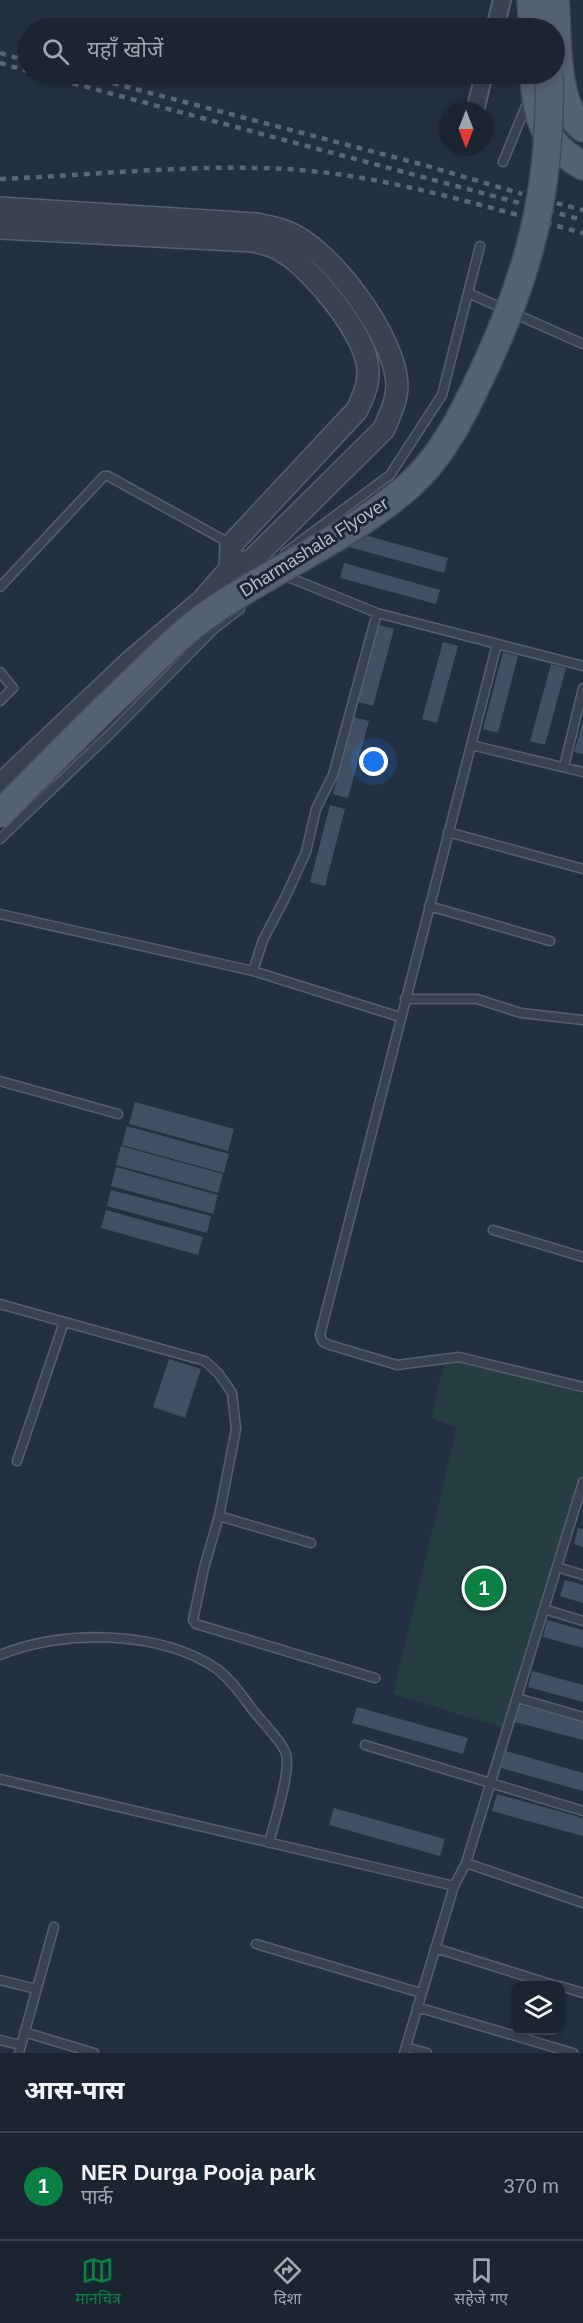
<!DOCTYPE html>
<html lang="hi">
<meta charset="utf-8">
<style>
:root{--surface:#1b2431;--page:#242c39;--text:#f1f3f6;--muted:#a0a4ab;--line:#39414d;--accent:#0b8043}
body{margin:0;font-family:Arial,"Noto Sans Devanagari",sans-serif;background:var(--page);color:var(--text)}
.controls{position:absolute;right:18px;bottom:18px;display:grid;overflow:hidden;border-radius:12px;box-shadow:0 3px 9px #0003}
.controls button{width:54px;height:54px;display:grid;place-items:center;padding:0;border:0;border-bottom:2px solid var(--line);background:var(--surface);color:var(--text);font:30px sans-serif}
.compass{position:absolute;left:439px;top:102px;width:54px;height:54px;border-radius:50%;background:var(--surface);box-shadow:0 3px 9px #0003;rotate:180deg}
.you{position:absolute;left:374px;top:762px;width:21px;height:21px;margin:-15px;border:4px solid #fff;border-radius:50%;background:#1a73e8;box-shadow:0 0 0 9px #1a73e833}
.badge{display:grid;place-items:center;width:39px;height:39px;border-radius:50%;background:var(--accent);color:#fff;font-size:20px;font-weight:700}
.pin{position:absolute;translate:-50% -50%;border:3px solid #fff;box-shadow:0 2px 6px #0006}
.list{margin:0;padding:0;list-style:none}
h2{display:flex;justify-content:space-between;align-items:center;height:78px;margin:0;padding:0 24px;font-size:26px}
h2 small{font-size:20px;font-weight:400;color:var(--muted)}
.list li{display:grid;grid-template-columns:39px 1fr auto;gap:18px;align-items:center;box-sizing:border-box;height:108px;padding:0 24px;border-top:2px solid var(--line)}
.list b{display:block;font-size:22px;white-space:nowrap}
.list p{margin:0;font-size:20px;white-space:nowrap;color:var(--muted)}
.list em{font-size:20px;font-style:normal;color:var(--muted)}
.icon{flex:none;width:33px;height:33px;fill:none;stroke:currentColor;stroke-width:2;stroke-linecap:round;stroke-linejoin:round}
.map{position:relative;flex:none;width:583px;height:2053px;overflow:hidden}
.search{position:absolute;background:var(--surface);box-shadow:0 3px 9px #0003;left:18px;right:18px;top:18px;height:66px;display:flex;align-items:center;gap:15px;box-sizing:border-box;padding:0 21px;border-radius:33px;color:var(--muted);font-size:22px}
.sheet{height:186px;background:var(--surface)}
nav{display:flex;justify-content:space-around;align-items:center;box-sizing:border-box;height:84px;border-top:2px solid var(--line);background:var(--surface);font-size:16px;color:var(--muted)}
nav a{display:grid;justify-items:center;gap:3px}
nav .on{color:var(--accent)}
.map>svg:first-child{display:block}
</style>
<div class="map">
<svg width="583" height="2053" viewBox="0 0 583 2053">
<rect width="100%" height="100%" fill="#243041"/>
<path fill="#263e42" d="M459 1357 583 1389V1482L504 1728 393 1694 457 1428 431 1418 444 1363Z"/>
<path fill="#435063" d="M353 532 448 558 444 573 349 547Z
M344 563 440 590 436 604 340 578Z
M379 625 394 629 373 706 358 702Z
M443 642 458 646 437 723 422 719Z
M503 652 518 656 498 733 483 729Z
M551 664 566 668 545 745 530 741Z
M354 717 369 721 348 798 333 794Z
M583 720V754L574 752Z
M330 805 345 809 325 886 310 882Z
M135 1102 234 1129 228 1151 129 1124Z
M127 1126 229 1154 224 1173 122 1145Z
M121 1146 223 1174 218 1193 116 1165Z
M116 1167 218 1195 213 1214 111 1186Z
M111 1190 211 1216 207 1233 107 1206Z
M106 1210 203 1237 198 1255 101 1228Z
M169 1359 201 1369 185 1418 153 1407Z
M578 1528 583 1529V1547L574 1544Z
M565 1580 583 1585V1603L560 1596Z
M547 1620 583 1630V1648L543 1637Z
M532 1671 583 1685V1702L528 1687Z
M520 1705 583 1722V1740L515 1722Z
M357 1707 468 1738 463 1754 352 1723Z
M506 1751 583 1773V1791L501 1768Z
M497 1794 583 1818V1836L492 1811Z
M334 1808 445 1839 440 1856 329 1825Z"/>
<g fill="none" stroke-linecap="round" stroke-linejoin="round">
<defs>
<path id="service" d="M503 162 528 101
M468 293 583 344
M285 553 390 475 442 395 480 246
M283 575 377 613 583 666
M0 587 104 476H108L231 544
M497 644 320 1335 323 1342 330 1345 397 1365 459 1357 583 1387
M0 672 13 688 0 701
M471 745 583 772
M564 767 583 688
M448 832 583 869
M0 839 112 732 214 629 240 609
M429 906 550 941
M0 914 253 971 400 1017
M253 971 263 940 285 898 306 852 316 809 333 775 377 613
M405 999H477L521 1013 583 1020
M0 1081 118 1114
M493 1230 583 1257
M0 1304 205 1361 219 1374 232 1393 236 1429 219 1516 204 1568 193 1620 196 1624 375 1678
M17 1461 64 1322
M219 1516 311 1543
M557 1567 583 1575
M544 1609 583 1621
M0 1655C62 1629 160 1630 217 1669 233 1681 244 1699 256 1714 264 1724 283 1743 286 1754 291 1772 274 1823 269 1843
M517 1698 583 1717
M365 1745 583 1811
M0 1779 454 1886 466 1863 583 1482
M466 1863 583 1903
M256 1944 421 1993
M435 1948 557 1986
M0 1980 36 1989
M560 1986 583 1993
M417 2007 573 2053
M24 2032 94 2053
M0 2040 20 2045
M406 2047 427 2053
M19 2053 54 1927
M404 2053 454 1886"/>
<path id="minor" d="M495 28 502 0
M475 111 484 74"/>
<path id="tertiary" d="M0 208 256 224C266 226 278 228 287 232 331 249 396 338 397 385 397 401 390 414 384 429L253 559 230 569 202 601 131 661 0 785
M0 228 253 241C263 243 274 246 283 252 312 269 367 335 368 370 369 384 363 397 357 410L231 545 230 569"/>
<path id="primary" d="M531 0 533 28
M555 0C558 35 554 105 583 128
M534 74C536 118 543 143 583 166"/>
</defs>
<use href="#service" stroke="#56606e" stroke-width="11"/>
<use href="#minor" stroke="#56606e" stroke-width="20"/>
<use href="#tertiary" stroke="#56606e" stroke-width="24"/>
<use href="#primary" stroke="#424b5a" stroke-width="30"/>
<use href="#service" stroke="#384251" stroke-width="8"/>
<use href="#minor" stroke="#384251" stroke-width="16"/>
<use href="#tertiary" stroke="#384251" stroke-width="21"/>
<use href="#primary" stroke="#566171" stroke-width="27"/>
<path stroke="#5a6678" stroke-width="4.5" stroke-dasharray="6 6" stroke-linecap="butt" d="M0 53 28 61
M0 63 28 71
M38 74 583 220
M78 74 424 165 522 194
M0 179C95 175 191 164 286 169 387 175 486 207 583 233
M545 200 583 210"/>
<defs>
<path id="primary-bridge" d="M0 814C41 772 82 730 124 690 148 667 171 643 196 623 264 572 346 541 410 485 441 457 461 418 479 380 529 277 552 189 549 74"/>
</defs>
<use href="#primary-bridge" stroke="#424b5a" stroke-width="30" stroke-linecap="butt"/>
<use href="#primary-bridge" stroke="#566171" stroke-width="27"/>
</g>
<g text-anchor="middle" stroke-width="6" stroke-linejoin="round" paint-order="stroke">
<g font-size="18" fill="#b5bdcb" stroke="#1d2736">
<text transform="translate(314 547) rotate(-32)" y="6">Dharmashala Flyover</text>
</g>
</g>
</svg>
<div class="controls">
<button><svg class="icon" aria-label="layers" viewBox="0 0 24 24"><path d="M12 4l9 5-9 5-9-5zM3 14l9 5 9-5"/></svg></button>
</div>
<svg class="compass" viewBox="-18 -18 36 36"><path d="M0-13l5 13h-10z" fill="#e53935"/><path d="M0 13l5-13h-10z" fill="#a0a4ab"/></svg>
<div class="you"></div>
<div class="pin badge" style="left:484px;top:1588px">1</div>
<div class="search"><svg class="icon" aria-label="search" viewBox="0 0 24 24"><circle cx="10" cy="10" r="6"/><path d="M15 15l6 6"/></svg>यहाँ खोजें</div>
</div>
<section class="sheet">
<h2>आस-पास<small></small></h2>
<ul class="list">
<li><span class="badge">1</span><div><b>NER Durga Pooja park</b><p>पार्क</p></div><em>370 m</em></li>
</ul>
</section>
<nav>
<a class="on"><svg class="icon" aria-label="map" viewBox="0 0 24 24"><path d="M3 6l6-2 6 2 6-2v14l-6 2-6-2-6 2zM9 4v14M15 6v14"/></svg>मानचित्र</a>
<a><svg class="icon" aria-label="directions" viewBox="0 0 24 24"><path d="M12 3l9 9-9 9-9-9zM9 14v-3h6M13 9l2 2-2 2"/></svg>दिशा</a>
<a><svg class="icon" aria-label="saved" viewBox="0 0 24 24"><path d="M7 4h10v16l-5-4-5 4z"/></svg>सहेजे गए</a>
</nav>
